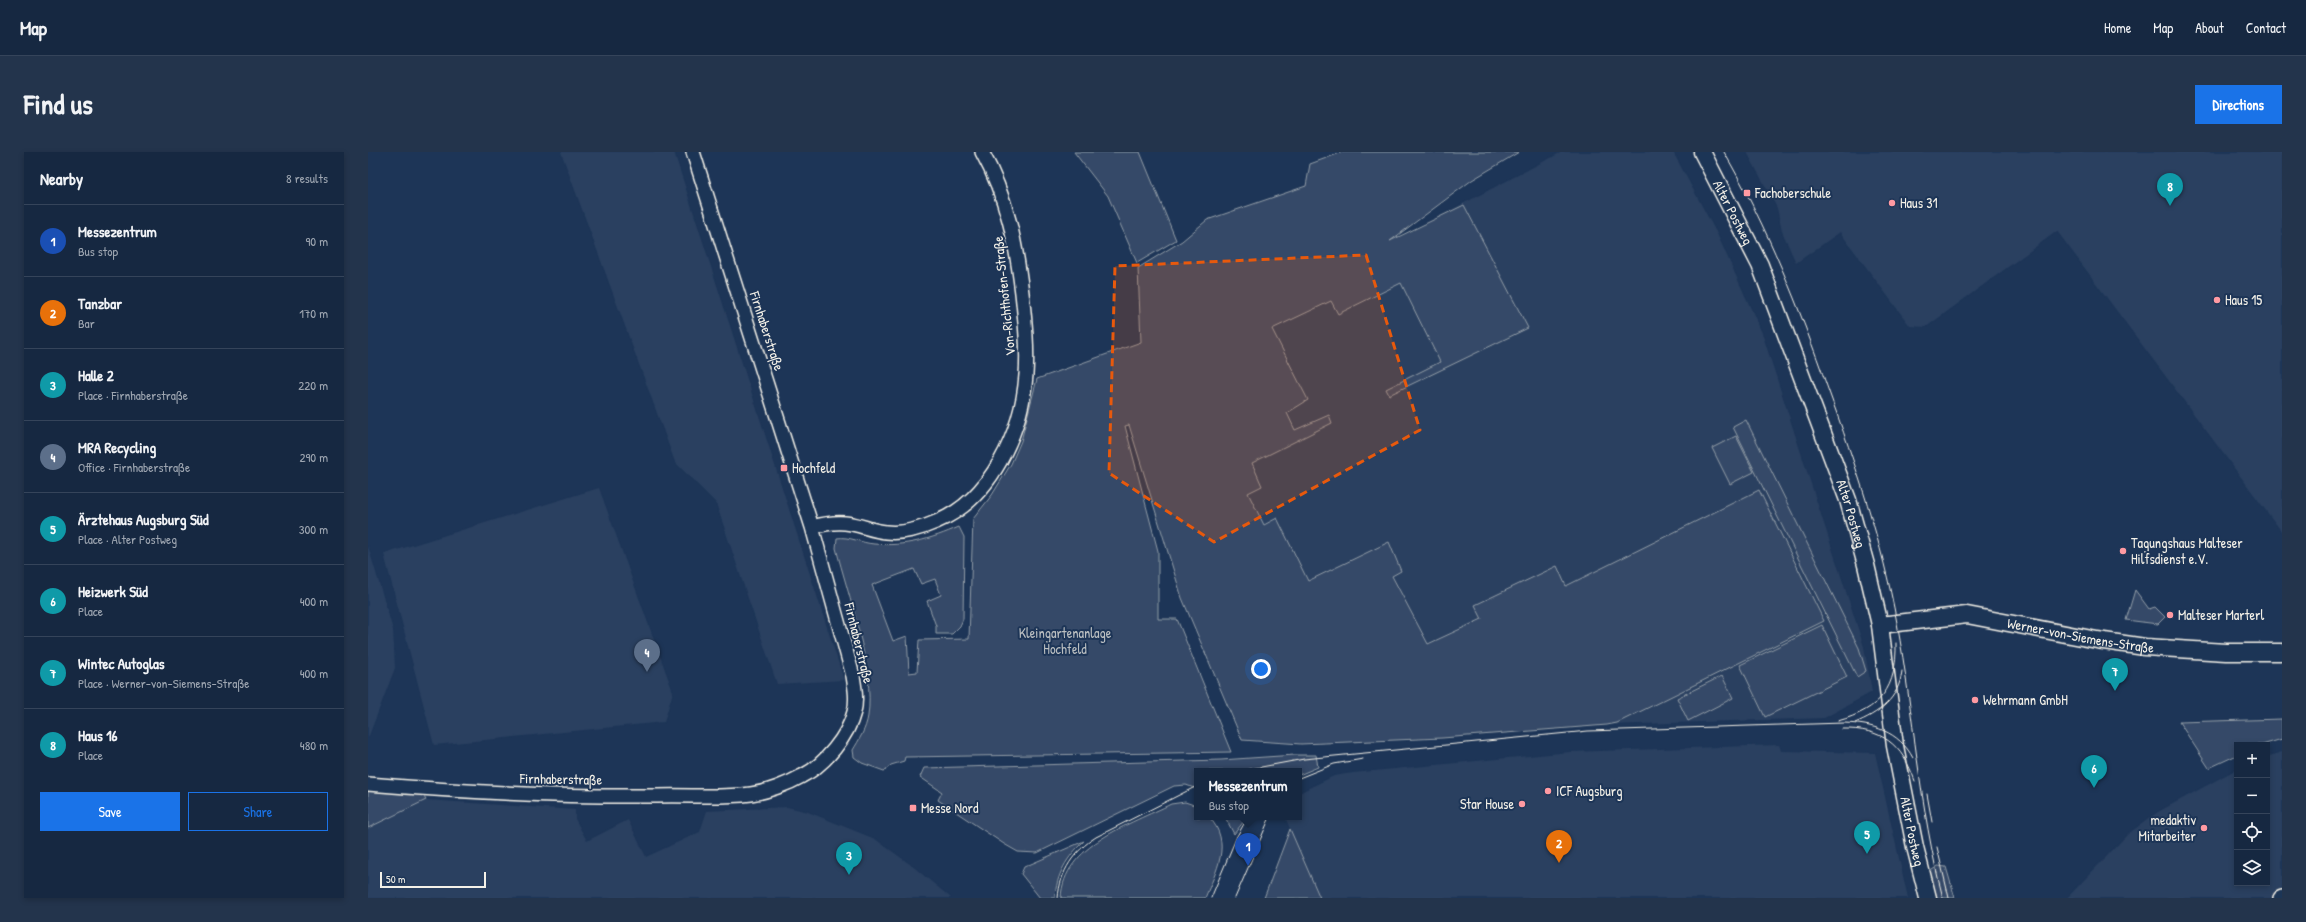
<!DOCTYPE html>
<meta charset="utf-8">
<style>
:root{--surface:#162841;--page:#23344c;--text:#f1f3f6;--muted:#9ea6b1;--line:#35445a;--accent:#1a73e8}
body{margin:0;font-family:"Patrick Hand",sans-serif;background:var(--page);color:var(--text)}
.controls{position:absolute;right:12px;bottom:12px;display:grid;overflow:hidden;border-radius:0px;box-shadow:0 2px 6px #0003}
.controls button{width:36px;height:36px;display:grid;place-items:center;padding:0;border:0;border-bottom:1px solid var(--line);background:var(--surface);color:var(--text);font:20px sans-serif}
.scale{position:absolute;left:12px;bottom:10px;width:106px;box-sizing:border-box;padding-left:4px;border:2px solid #f4f1e8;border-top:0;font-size:11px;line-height:14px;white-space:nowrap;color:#f4f1e8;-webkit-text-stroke:3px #1d3557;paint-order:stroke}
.you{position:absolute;left:893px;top:517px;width:14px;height:14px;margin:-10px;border:3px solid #fff;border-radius:50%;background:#1a73e8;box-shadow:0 0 0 6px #1a73e833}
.badge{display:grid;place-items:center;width:26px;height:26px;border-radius:50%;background:var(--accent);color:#fff;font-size:13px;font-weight:700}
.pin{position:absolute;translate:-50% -33px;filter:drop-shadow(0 1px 2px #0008)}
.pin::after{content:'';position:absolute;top:21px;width:14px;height:12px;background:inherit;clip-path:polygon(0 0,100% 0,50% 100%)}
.popup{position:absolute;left:826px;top:616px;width:108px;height:52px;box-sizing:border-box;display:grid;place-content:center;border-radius:0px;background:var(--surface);filter:drop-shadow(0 1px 3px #0005);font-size:13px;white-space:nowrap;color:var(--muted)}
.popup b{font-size:15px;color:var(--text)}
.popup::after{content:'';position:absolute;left:50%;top:100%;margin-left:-8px;border:8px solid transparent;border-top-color:var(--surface)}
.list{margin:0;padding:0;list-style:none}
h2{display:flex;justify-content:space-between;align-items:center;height:52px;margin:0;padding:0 16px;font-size:17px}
h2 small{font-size:13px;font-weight:400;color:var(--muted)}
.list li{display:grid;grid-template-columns:26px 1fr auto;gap:12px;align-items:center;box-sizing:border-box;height:72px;padding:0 16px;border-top:1px solid var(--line)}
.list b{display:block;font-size:15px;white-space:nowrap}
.list p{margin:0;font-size:13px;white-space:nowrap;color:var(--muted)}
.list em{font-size:13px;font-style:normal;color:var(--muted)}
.actions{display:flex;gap:8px;padding:12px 16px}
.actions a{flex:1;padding:9px 0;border:1px solid var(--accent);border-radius:0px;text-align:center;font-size:14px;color:var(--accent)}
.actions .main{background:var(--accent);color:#fff}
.icon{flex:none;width:22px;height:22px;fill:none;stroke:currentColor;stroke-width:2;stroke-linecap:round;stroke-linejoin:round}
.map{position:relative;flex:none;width:1914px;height:746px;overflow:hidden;border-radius:0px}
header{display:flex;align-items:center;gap:24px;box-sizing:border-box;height:56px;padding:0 20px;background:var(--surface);border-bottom:1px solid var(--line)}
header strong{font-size:19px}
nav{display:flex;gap:22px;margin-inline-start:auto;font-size:14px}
.intro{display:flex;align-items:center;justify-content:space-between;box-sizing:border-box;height:96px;padding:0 24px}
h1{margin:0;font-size:28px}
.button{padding:10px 18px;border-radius:0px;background:var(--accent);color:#fff;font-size:14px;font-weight:700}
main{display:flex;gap:24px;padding:0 24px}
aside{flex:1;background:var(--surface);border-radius:0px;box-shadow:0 2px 6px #0003}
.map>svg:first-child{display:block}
</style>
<header>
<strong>Map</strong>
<nav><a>Home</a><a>Map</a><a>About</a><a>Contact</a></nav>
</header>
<div class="intro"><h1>Find us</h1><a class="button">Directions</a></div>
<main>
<aside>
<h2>Nearby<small>8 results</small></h2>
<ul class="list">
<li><span class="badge" style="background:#1a4fb4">1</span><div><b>Messezentrum</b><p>Bus stop</p></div><em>90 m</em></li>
<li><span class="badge" style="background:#e8710a">2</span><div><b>Tanzbar</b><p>Bar</p></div><em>170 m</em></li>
<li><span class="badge" style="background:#0f9aa8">3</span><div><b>Halle 2</b><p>Place · Firnhaberstraße</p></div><em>220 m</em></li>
<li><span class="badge" style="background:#5c6f8a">4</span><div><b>MRA Recycling</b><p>Office · Firnhaberstraße</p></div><em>290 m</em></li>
<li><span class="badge" style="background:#0f9aa8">5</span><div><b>Ärztehaus Augsburg Süd</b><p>Place · Alter Postweg</p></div><em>300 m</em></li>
<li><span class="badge" style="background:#0f9aa8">6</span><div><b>Heizwerk Süd</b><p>Place</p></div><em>400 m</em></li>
<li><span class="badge" style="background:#0f9aa8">7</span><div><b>Wintec Autoglas</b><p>Place · Werner-von-Siemens-Straße</p></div><em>400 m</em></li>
<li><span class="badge" style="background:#0f9aa8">8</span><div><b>Haus 16</b><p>Place</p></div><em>480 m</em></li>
</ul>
<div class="actions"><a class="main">Save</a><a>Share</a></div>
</aside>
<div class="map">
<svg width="1914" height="746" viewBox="0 0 1914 746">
<rect width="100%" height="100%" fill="#1d3557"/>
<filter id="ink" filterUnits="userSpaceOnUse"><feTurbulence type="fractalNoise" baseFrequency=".025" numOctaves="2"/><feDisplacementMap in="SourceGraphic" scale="8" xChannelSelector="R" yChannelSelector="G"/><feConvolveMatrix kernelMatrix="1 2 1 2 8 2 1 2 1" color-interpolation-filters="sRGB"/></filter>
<g filter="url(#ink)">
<path fill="#2a4060" d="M193 0H306L476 528 409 532 348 351 307 310Z
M1194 0H1305L1349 82 1394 181 1496 495 1504 540 1456 566 1239 573 1081 586 933 592 874 588 814 446 761 273 878 165Z
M1379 0H1914V380L1689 79 1558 175 1542 174 1472 80 1428 111 1414 79 1409 56Z
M231 336 305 540 296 570 66 593 16 402Z
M0 394 25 478 27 516 0 586Z
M1411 593 1413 599 1507 601 1540 746H952L917 665H931V642L935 639 966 624 985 621 1202 600Z
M1914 600V746H1699L1760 682 1790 660 1869 617V731H1899V605Z
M58 648 207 658V667L219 689 260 668 278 705 332 680 339 659 419 655 440 660 507 687 543 713 583 746H0V676Z"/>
<path fill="#354a67" stroke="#949ea8" d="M706 0H772L808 88 769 111 740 44Z
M975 0H1151L1104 28 1022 89 1096 53 1160 176 1021 243 1018 237 1072 210 1033 131 970 162 963 149 904 177 940 248 919 261 927 278 961 263 964 271 884 311 894 334 880 341 896 373 909 366 940 429 1021 390 1033 419 1024 424 1060 492 1114 467 1107 453 1189 414 1198 434 1391 338 1456 469 1249 571 1239 573 1074 586 933 592 874 588 814 446 761 273 757 274 790 399V467H809L863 600 537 605 536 609 523 613 516 619 494 611 486 605 485 598C491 588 498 577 500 564 507 518 480 443 468 396L469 386C481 384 493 391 506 392 537 395 563 387 591 375L596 385 595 467 592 474 584 482H568V474L559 449 573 443 567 427 553 432 546 417 504 433 525 489 539 484 541 521 549 520 551 488 601 487 605 367 624 343 643 312 653 289 669 227 773 190 770 116 814 89 839 68 938 34 942 12Z
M1378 268 1491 496 1498 519 1489 525 1365 275Z
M1368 284 1386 320 1362 332 1344 296Z
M1767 438 1781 457 1787 455 1797 465 1790 472 1758 468Z
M1454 473 1479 525 1397 565 1372 513Z
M1354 524 1365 546 1320 569 1309 546Z
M1914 567V587L1894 593H1869V603L1841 616 1811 570Z
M927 603H948L950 615 931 623V619H829V637L818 633 806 634 669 701 650 700 636 692 570 648 574 640 552 625 556 616 853 608Z
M0 632 50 636 58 648 0 676Z
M817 650 829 654V665H841C865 691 848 719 837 746H693C695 693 763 672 803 652Z
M857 665H879L866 682Z
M922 677 952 746H896Z
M716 689C699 705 688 723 687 746H672L653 722 656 715Z
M1570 714 1578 715 1587 746H1569L1561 720Z"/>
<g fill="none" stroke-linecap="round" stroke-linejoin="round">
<defs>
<path id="minor" d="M444 375C455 372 466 370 477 371 491 372 504 379 518 380 535 382 552 377 568 370 623 348 654 279 658 223 660 196 657 168 654 141 648 91 639 45 614 0
M0 632C96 640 193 645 289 644 320 643 353 646 383 642 399 640 420 632 434 624 457 613 480 584 486 560 489 548 487 536 485 524L444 375 325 0
M1912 746 1914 745"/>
<g id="tertiary">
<path id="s1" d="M1334 0 1392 113 1480 348 1498 413 1512 473 1527 594 1547 695 1560 746"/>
<path id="s2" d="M1512 473 1599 463 1729 488 1777 495 1858 500H1914"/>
</g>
</defs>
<use href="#minor" stroke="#f4f1e8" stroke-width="16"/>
<use href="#tertiary" stroke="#f4f1e8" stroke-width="19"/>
<use href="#minor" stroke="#1d3557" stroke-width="13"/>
<use href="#tertiary" stroke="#1d3557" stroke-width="16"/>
<path stroke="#f4f1e8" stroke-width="1" d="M1356 0C1400 76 1431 155 1460 237 1488 314 1514 390 1529 471 1546 563 1551 655 1575 746
M1470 569C1513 557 1529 536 1528 491
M1487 571C1511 561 1531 547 1534 519
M1474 577C1514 576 1534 592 1547 629
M872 619 936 607 1220 579 1476 571C1505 572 1531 579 1545 606
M931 626 966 612 995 607
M1559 642 1564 670
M1569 695 1581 746
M690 746C692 719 706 699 728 685L829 634
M843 746 869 684 880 665
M867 746 902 665"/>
</g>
</g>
<path fill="#e8590c" fill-opacity="0.2" stroke="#e8590c" stroke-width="3" stroke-dasharray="8 5" stroke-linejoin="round" d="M998 103 1052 278 846 390 741 321 747 114Z"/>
<g fill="#ff9aa2" stroke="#1d3557" stroke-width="1.5">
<rect x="1375" y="37" width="8" height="8" rx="2"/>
<circle cx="1524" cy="51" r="4"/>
<circle cx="1849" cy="148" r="4"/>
<rect x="412" y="312" width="8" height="8" rx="2"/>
<circle cx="1755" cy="399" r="4"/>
<circle cx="1802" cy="463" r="4"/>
<circle cx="1607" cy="548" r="4"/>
<circle cx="1180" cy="639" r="4"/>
<circle cx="1154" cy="652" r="4"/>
<rect x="541" y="652" width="8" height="8" rx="2"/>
<circle cx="1836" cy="676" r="4"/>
</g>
<g text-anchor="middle" stroke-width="4" stroke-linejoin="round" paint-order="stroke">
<g font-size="14" fill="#f4f1e8" stroke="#1d3557" text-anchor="start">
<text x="1387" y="46">Fachoberschule</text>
<text x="1532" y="56">Haus 31</text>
<text x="1857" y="153">Haus 15</text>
<text x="424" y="321">Hochfeld</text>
<text x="1763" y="396">Tagungshaus Malteser<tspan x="1763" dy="16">Hilfsdienst e.V.</tspan></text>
<text x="1810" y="468">Malteser Marterl</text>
<text x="1615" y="553">Wehrmann GmbH</text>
<text x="1188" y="644">ICF Augsburg</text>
<text x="1146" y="657" text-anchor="end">Star House</text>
<text x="553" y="661">Messe Nord</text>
<text x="1828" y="673" text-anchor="end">medaktiv<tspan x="1828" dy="16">Mitarbeiter</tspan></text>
</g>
<g font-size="14" fill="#f4f1e8" stroke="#1d3557">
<text dy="5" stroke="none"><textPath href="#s1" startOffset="68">Alter Postweg</textPath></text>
<text transform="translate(636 144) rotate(-96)" y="5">Von-Richthofen-Straße</text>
<text transform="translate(399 179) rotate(72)" y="5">Firnhaberstraße</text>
<text dy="5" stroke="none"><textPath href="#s1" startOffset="392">Alter Postweg</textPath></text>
<text dy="5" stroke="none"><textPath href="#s2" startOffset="203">Werner-von-Siemens-Straße</textPath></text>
<text transform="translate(491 491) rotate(76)" y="5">Firnhaberstraße</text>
<text transform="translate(193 627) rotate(1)" y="5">Firnhaberstraße</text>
<text dy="5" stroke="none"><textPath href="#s1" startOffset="716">Alter Postweg</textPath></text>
</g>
<g font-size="14" fill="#bbbfc1" stroke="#1d3557">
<text x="697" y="486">Kleingartenanlage<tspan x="697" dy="16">Hochfeld</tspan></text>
</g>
</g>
</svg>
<div class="controls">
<button>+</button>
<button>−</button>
<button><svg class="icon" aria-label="locate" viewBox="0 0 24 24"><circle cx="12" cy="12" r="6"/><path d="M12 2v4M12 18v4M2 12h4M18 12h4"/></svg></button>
<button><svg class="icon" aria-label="layers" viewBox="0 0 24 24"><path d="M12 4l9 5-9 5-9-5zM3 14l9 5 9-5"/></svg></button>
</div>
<div class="scale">50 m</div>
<div class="you"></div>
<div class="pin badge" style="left:880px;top:714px;background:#1a4fb4">1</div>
<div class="popup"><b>Messezentrum</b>Bus stop</div>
<div class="pin badge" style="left:1191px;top:711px;background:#e8710a">2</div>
<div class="pin badge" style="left:481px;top:723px;background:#0f9aa8">3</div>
<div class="pin badge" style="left:279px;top:520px;background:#5c6f8a">4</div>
<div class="pin badge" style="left:1499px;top:702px;background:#0f9aa8">5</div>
<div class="pin badge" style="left:1726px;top:636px;background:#0f9aa8">6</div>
<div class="pin badge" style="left:1747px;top:539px;background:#0f9aa8">7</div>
<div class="pin badge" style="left:1802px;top:54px;background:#0f9aa8">8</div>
</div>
</main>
